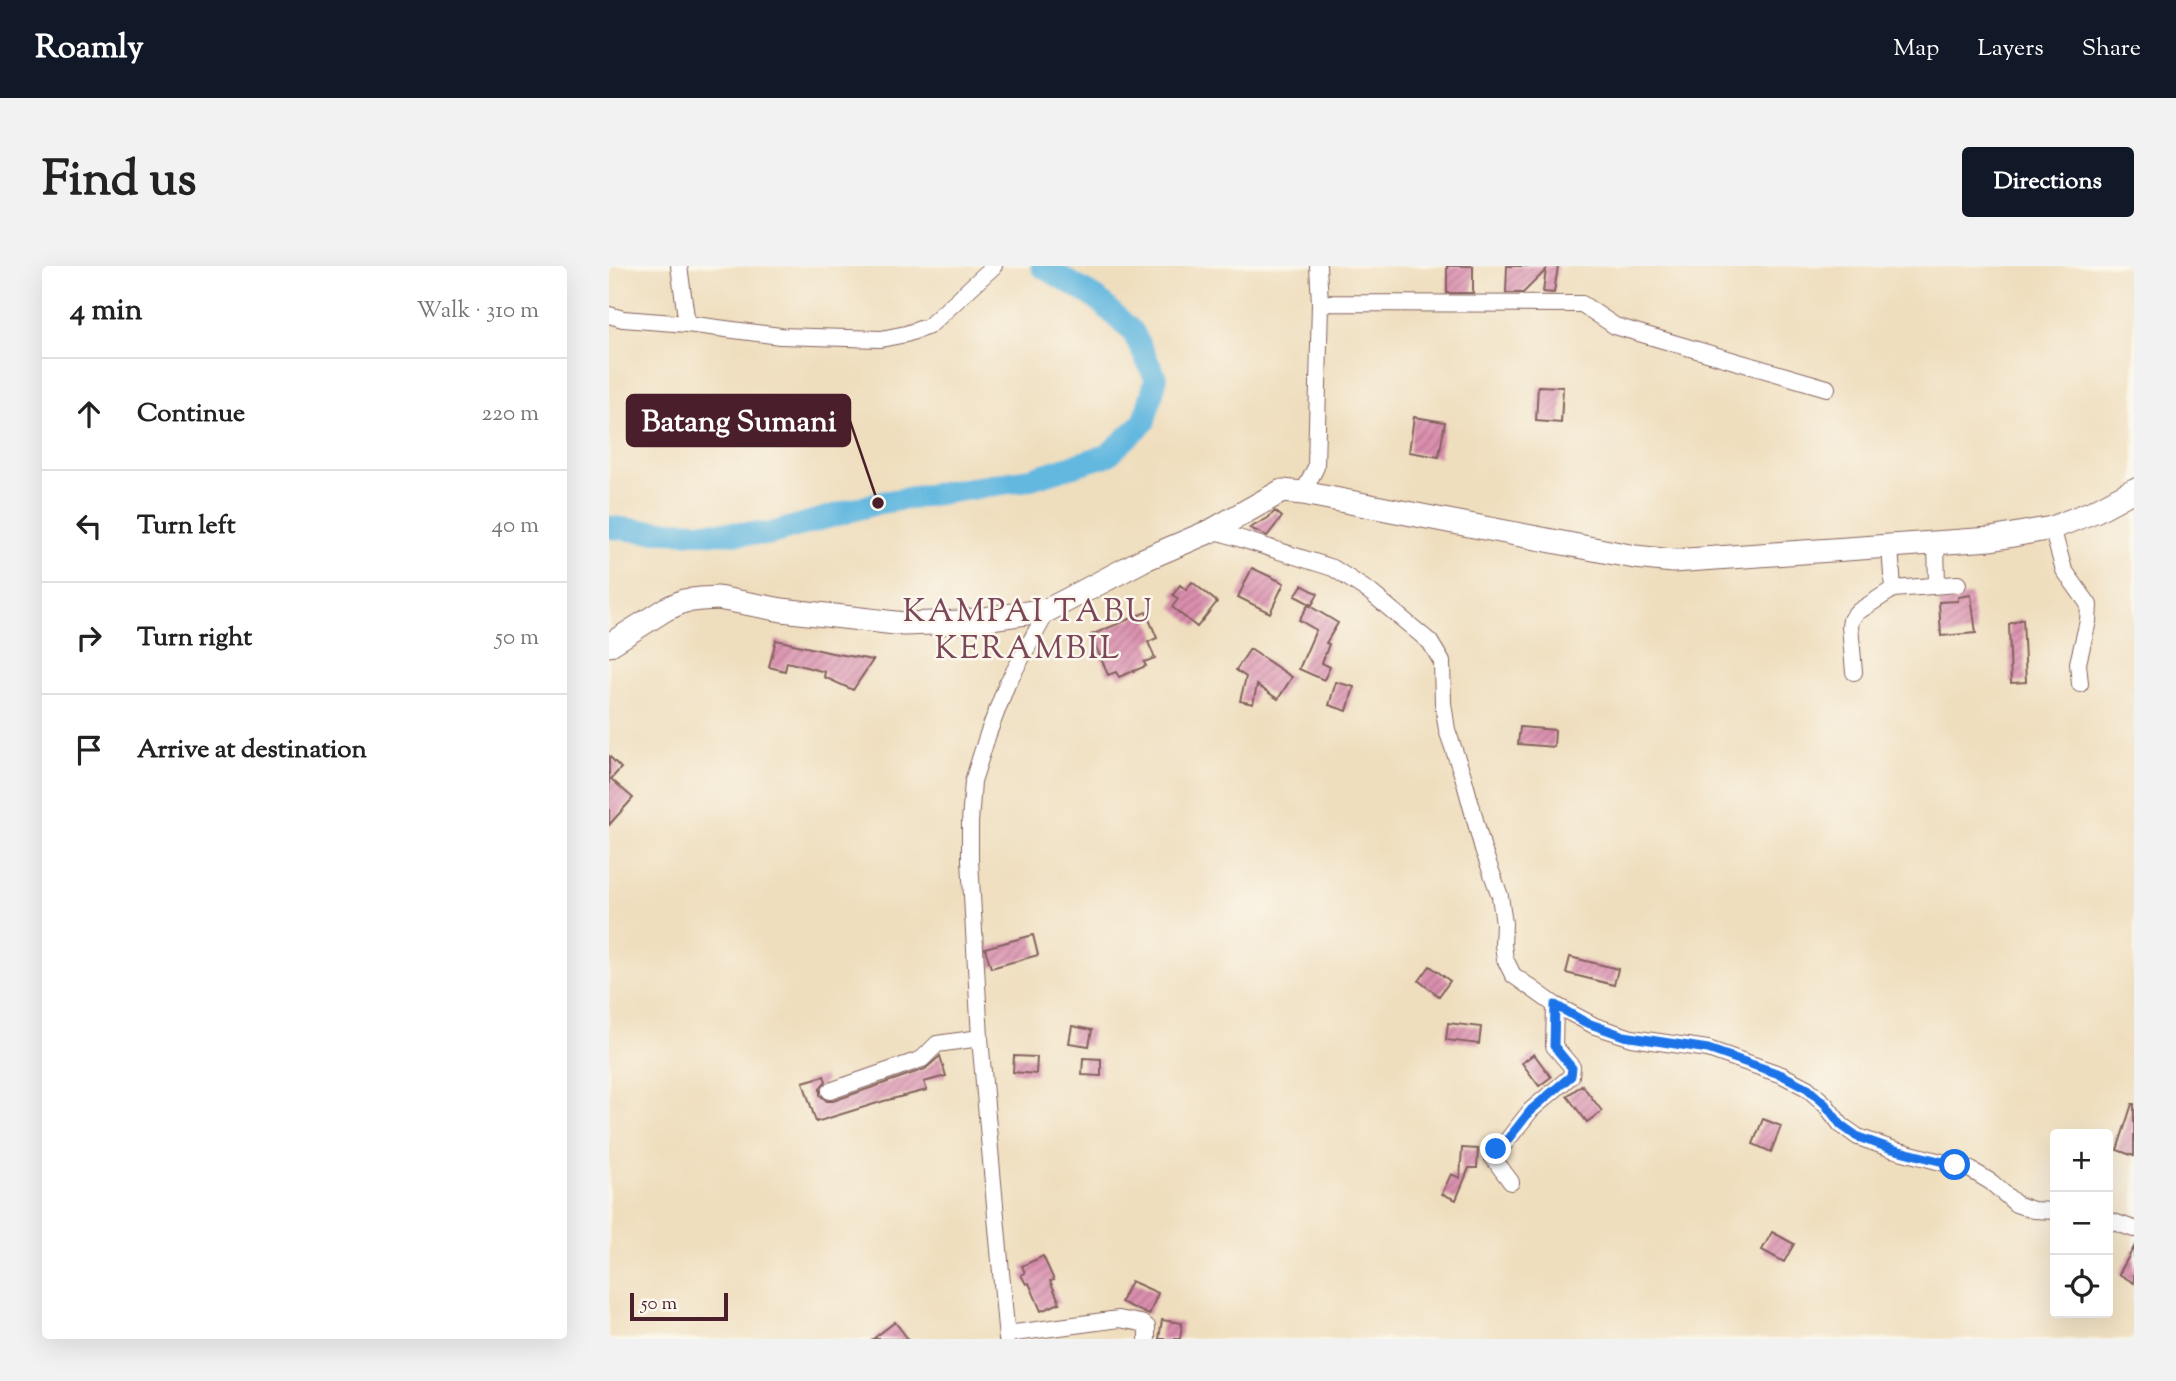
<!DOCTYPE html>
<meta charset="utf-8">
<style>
:root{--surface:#fff;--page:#f2f2f2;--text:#222;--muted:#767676;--line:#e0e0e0;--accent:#111827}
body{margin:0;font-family:"Sorts Mill Goudy",serif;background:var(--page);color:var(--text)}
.controls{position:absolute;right:21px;bottom:21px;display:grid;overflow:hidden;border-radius:7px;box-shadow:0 7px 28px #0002}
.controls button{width:63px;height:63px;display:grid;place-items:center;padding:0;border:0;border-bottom:2px solid var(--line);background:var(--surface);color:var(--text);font:35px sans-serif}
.scale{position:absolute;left:21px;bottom:18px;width:98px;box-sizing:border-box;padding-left:7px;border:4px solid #4a1f2b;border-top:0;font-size:19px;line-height:24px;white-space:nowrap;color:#4a1f2b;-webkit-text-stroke:5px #fbf7ec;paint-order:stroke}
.stop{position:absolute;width:21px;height:21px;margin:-16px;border:5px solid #1a73e8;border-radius:50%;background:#fff}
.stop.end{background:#1a73e8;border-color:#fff;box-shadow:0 2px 7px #0008}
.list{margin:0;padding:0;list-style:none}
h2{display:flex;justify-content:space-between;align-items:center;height:91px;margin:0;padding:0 28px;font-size:30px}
h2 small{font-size:23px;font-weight:400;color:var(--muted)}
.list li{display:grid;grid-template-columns:46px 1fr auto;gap:21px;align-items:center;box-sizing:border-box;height:112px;padding:0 28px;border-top:2px solid var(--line)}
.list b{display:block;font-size:26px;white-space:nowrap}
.list em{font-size:23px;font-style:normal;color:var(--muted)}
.icon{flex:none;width:38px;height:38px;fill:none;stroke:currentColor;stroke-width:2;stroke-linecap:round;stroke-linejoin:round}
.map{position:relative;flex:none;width:1525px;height:1073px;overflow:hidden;border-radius:7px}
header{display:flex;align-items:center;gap:42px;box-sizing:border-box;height:98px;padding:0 35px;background:var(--accent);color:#fff}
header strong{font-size:33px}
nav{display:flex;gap:38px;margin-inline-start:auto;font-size:24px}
.intro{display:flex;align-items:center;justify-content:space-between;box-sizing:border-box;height:168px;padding:0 42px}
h1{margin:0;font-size:49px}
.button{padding:18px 32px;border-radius:7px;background:var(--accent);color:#fff;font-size:24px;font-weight:700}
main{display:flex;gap:42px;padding:0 42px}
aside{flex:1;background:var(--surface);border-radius:7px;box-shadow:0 7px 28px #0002}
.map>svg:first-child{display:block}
</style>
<header>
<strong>Roamly</strong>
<nav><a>Map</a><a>Layers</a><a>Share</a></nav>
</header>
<div class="intro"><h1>Find us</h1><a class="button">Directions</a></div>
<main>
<aside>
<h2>4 min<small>Walk · 310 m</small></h2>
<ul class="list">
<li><svg class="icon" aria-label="ahead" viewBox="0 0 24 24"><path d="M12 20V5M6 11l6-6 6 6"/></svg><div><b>Continue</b></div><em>220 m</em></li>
<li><svg class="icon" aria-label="left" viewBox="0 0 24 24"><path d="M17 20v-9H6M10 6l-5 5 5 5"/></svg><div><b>Turn left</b></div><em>40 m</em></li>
<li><svg class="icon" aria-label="right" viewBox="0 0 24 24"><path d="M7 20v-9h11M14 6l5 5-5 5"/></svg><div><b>Turn right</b></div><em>50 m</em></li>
<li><svg class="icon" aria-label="arrive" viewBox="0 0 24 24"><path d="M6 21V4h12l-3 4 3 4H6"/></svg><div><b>Arrive at destination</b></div></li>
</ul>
</aside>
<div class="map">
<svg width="1525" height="1073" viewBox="0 0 1525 1073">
<defs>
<pattern id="building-hatch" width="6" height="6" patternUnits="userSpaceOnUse" patternTransform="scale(1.75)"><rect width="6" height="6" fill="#da8fae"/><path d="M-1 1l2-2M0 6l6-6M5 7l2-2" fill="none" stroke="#b3748e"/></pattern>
</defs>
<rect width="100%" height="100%" fill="#fbf7ec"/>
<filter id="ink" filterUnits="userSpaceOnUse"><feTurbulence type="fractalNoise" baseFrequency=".0143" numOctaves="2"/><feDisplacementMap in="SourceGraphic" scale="14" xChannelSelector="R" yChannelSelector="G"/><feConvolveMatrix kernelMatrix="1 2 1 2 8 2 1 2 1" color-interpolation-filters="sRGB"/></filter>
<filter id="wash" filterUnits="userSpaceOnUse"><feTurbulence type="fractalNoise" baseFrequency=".00686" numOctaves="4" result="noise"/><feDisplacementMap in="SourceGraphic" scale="28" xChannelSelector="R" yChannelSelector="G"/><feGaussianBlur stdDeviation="1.57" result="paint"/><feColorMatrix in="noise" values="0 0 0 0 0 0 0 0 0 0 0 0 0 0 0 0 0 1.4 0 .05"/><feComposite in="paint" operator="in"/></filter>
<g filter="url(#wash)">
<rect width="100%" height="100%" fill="#efdebe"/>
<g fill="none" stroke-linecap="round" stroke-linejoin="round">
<path stroke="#63b8df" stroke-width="23" d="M0 261 33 265 160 268 269 237 417 214 499 189 535 156 547 113 524 66 487 32 433 0"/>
</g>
<g id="blocks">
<path fill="url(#building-hatch)" d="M838 0H864V27H838Z
M898 0H949L945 27 934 26 937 4 914 27H897Z
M929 120 954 121 952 157 927 155Z
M805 151 836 156 830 191 800 186Z
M666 245 673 251 658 270 641 262 659 252Z
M643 302 675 317 661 347 629 331Z
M583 316 608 336 588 361 563 341 569 333 564 329 571 319 577 324Z
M693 319 709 328 703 339 686 330Z
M1362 329 1367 367 1332 370 1330 336 1349 335V331Z
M699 339 729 357 717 377 720 378 713 397 721 401 715 414 690 403 707 364 690 354Z
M537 346 548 372 539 376 546 392 535 396 537 400 510 411 507 406 499 409 482 369Z
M1414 353 1417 416 1402 417 1400 358Z
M167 374 223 387 264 394 244 424 215 411 216 406 178 396 176 405 160 401Z
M641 383 683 411 669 433 648 419 644 438 631 435 637 411 627 404Z
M727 416 745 421 738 445 720 439Z
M911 461 946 464 945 481 909 478Z
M0 490 12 502 2 513 24 532 0 559Z
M424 669 429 689 382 702 376 682Z
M961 691 1009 703 1005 719 957 707Z
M821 700 841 715 830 730 810 715Z
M839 757 872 761 870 778 837 774Z
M463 760 483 764 480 780 460 777Z
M925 788 942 811 930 820 913 797Z
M331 790 337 810 315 816 318 824 275 835 207 856 194 816 215 810 217 815 211 822V829L218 835H224L316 803Z
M405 790 428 791 427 808 404 806Z
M474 792 492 793V810L473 809Z
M973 819 993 845 978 856 958 830Z
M1523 838H1525V890L1508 884Z
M1154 853 1172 860 1162 886 1144 878Z
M853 882 869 883 868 902H860L847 934 833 928 842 908 851 912Z
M1163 966 1185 978 1175 996 1153 984Z
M1525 981V1017L1510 1008Z
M434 990 445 1014 441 1015 451 1037 432 1045 420 1017 417 1018 412 1009 416 1007 413 1000Z
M522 1015 549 1027 540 1049 512 1036Z
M553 1054 573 1057 571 1073H550Z
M286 1056 299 1073H264Z"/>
</g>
</g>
<g filter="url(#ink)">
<use href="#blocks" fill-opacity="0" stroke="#84625e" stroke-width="2"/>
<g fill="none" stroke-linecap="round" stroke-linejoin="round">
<defs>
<path id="minor" d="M70 0 78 58
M711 37 973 38 1006 60 1218 122
M0 49 14 53 78 58 171 70 272 73 297 68 320 60 385 0
M694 227 707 201 711 37 709 0
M1443 262 1455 304 1480 339 1479 355 1469 397 1471 418
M604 264 724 302 761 326 821 376 833 396 834 437 838 464 854 510 874 583 891 630 895 658 894 679 896 693 904 709 946 739 986 760 1023 772 1099 783 1173 809 1198 822 1216 838 1232 859 1249 871 1283 883 1362 904 1382 916 1407 938 1424 944 1446 945
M1327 277 1328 319
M1281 281 1284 323
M1245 406 1241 360 1242 354 1247 347 1284 323 1349 318
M221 825 313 793 328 778 371 772
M902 916 882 889 884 885 896 877 922 844 962 810 963 801 945 780 946 739
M1499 954 1525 963
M398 1068 510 1053 532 1057 538 1061V1073
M398 1073 371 772 361 594V557L364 515 379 468 398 418 439 344"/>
<path id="highway" d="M0 379 57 343 75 335 92 333 109 332 173 344 295 358 353 356 439 344 534 294 604 264 673 225 694 227 1026 291 1064 295 1382 273 1443 262 1486 245 1525 224"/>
</defs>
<use href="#minor" stroke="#84625e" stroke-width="18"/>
<use href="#highway" stroke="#84625e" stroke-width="25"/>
<use href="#minor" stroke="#fff" stroke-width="16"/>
<use href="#highway" stroke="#fff" stroke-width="23"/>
</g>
</g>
<g fill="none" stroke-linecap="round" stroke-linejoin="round" filter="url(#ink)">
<path stroke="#1a73e8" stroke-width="9" d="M887 883 896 877 922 844 962 810 963 802 945 780 946 739 976 756 1015 770 1099 783 1173 809 1198 822 1216 838 1232 859 1249 871 1283 883 1346 899"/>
</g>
<g text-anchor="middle" stroke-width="5" stroke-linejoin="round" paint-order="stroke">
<g font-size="32" letter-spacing="2" fill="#7c4659" stroke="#fbf7ec">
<text x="419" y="355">KAMPAI TABU<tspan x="419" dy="37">KERAMBIL</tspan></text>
</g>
</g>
<path fill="none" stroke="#4a1f2b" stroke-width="2.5" d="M269 237L241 155"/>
<circle fill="#4a1f2b" stroke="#fbf7ec" stroke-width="2.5" cx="269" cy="237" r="7"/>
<rect fill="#4a1f2b" stroke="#4a1f2b" stroke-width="2.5" x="18" y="129" width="223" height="51" rx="7"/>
<g font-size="30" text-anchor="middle" font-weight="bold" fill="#fff">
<text x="130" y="165">Batang Sumani</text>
</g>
</svg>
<div class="controls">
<button>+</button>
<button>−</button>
<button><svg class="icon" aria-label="locate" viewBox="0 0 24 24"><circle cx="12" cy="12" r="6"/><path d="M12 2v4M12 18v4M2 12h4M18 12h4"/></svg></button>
</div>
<div class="scale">50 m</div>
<div class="stop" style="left:1346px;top:899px"></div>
<div class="stop end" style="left:887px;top:883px"></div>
</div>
</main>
